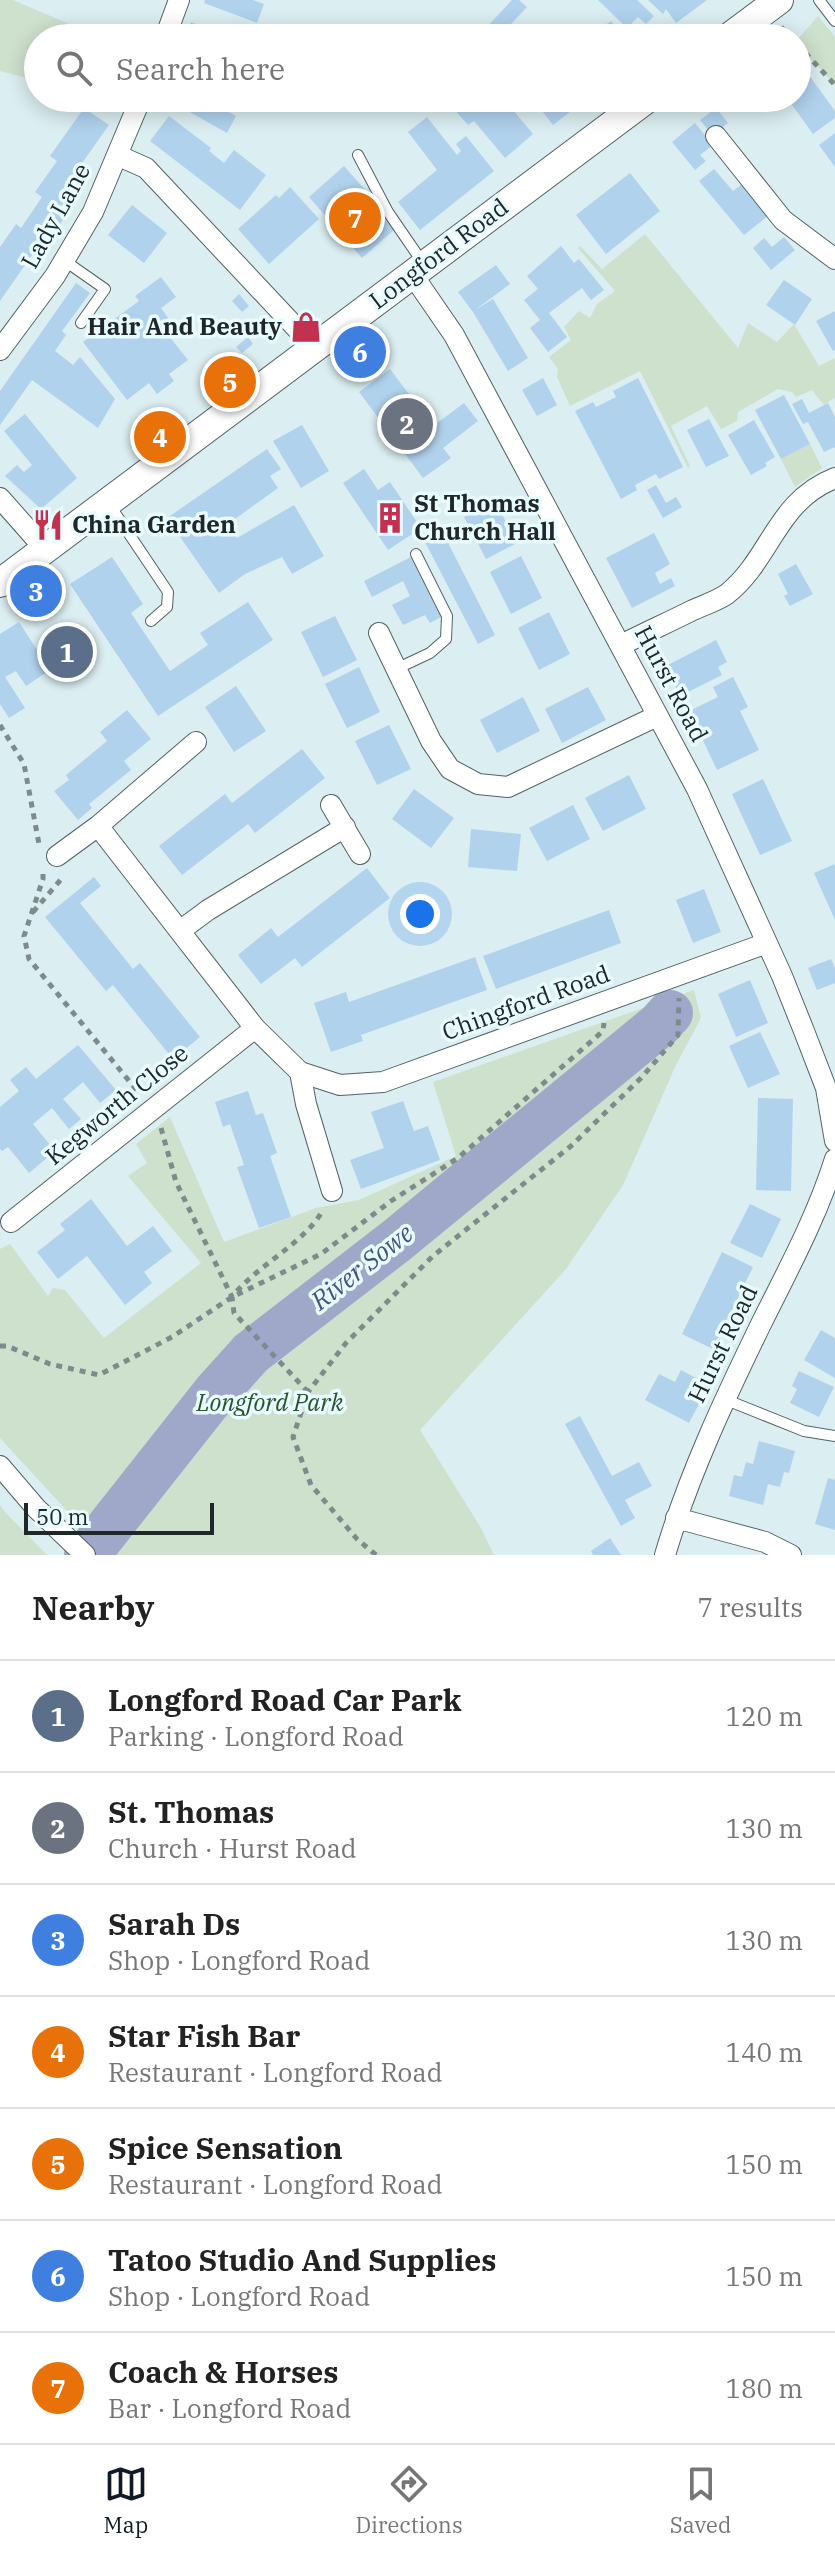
<!DOCTYPE html>
<meta charset="utf-8">
<style>
:root{--surface:#fff;--page:#f2f2f2;--text:#222;--muted:#767676;--line:#e0e0e0;--accent:#111827}
body{margin:0;font-family:"IBM Plex Serif",serif;background:var(--page);color:var(--text)}
.scale{position:absolute;left:24px;bottom:20px;width:190px;box-sizing:border-box;padding-left:8px;border:4px solid #202729;border-top:0;font-size:22px;line-height:28px;white-space:nowrap;color:#202729;-webkit-text-stroke:6px #e8fbff;paint-order:stroke}
.you{position:absolute;left:420px;top:914px;width:28px;height:28px;margin:-20px;border:6px solid #fff;border-radius:50%;background:#1a73e8;box-shadow:0 0 0 12px #1a73e833}
.badge{display:grid;place-items:center;width:52px;height:52px;border-radius:50%;background:var(--accent);color:#fff;font-size:26px;font-weight:700}
.pin{position:absolute;translate:-50% -50%;border:4px solid #fff;box-shadow:0 2px 8px #0006}
.list{margin:0;padding:0;list-style:none}
h2{display:flex;justify-content:space-between;align-items:center;height:104px;margin:0;padding:0 32px;font-size:34px}
h2 small{font-size:26px;font-weight:400;color:var(--muted)}
.list li{display:grid;grid-template-columns:52px 1fr auto;gap:24px;align-items:center;box-sizing:border-box;height:112px;padding:0 32px;border-top:2px solid var(--line)}
.list b{display:block;font-size:30px;white-space:nowrap}
.list p{margin:0;font-size:26px;white-space:nowrap;color:var(--muted)}
.list em{font-size:26px;font-style:normal;color:var(--muted)}
.icon{flex:none;width:44px;height:44px;fill:none;stroke:currentColor;stroke-width:2;stroke-linecap:round;stroke-linejoin:round}
.map{position:relative;flex:none;width:835px;height:1555px;overflow:hidden}
.search{position:absolute;background:var(--surface);box-shadow:0 4px 20px #0003;left:24px;right:24px;top:24px;height:88px;display:flex;align-items:center;gap:20px;box-sizing:border-box;padding:0 28px;border-radius:44px;color:var(--muted);font-size:30px}
.sheet{height:888px;background:var(--surface)}
nav{display:flex;justify-content:space-around;align-items:center;box-sizing:border-box;height:112px;border-top:2px solid var(--line);background:var(--surface);font-size:22px;color:var(--muted)}
nav a{display:grid;justify-items:center;gap:4px}
nav .on{color:var(--accent)}
.map>svg:first-child{display:block}
</style>
<div class="map">
<svg width="835" height="1555" viewBox="0 0 835 1555">
<rect width="100%" height="100%" fill="#dbeef1"/>
<path fill="#cee1cd" d="M0 0H13L102 38H38V81L0 71Z
M818 16 835 37V85L797 44V40Z
M645 234 738 348 748 323 777 342 794 324 819 366 835 358V397L824 405 812 390 796 397 792 392 778 389 738 412 737 421 721 429 707 406 671 426 690 466 688 468 640 371 570 406 557 377 558 369 549 357 571 340 564 327 579 311 590 318 597 304 615 291 578 248 580 246 602 269Z
M810 444 822 468 795 487 781 459Z
M694 990 701 1018 676 1065 623 1185 566 1269 420 1430 481 1528 494 1555H115L80 1525 0 1438V1249L10 1244 48 1296 53 1288 65 1290 104 1338 201 1263 128 1176 147 1163 136 1144 170 1117 224 1242 316 1208 359 1200 456 1156 433 1082Z
M0 1505 5 1512 47 1555H0Z"/>
<g fill="none" stroke-linecap="round" stroke-linejoin="round">
<path stroke="#a0a8ca" stroke-width="46" d="M87 1555 215 1393 251 1353 396 1241 659 1025 670 1013"/>
</g>
<path fill="#b1d2ed" d="M205 0H253L264 4 257 23 204 3Z
M512 0H519L527 7 498 38H492L484 30Z
M598 0H637L654 16 646 24 638 17 627 28Z
M648 0H707L676 23 666 9 663 14Z
M611 21 624 38H607L600 29Z
M191 22 203 27 198 38H183Z
M803 67 835 111V118L813 134 787 98H797V71Z
M165 98H203L236 116 227 133Z
M444 98H475L480 104 487 98H493L496 102 503 98 533 134 505 158 474 121 468 125Z
M532 98H588L553 125Z
M84 108 109 125 75 173 82 178 60 209 67 214 45 245 41 242 0 301V247L16 224 21 228 42 197 35 192 57 161 50 156Z
M716 108 728 123 712 135 700 120Z
M169 116 211 148 209 151 224 163 234 150 266 175 240 210 150 141Z
M427 117 457 155 461 151 456 144 466 136 494 171 420 230 398 202 437 170 408 132Z
M695 123 713 145 700 155 706 161 695 170 672 142Z
M835 133V167L819 145Z
M344 166 376 202 372 205 394 230 362 258 309 197Z
M714 169 733 191 742 184 768 216 744 235 699 181Z
M630 173 660 211 606 254 576 215Z
M290 187 319 219 269 264 238 229 276 195 279 198Z
M132 205 167 233 144 263 108 235Z
M784 237 795 250 771 270 753 248 764 238 772 247Z
M561 246 574 263 579 259 604 290 591 300 582 288 549 313 567 337 548 352 530 328 540 320 524 300 538 289 527 276Z
M496 265 510 284 475 310 493 299 528 358 508 371 473 312 458 292Z
M161 277 176 297 161 308 177 330 169 336 188 360 169 374 174 381 157 394 149 383 127 400 83 342 139 301 135 296Z
M784 280 812 299 795 325 766 305Z
M76 283 90 293 62 331 66 335 55 351 73 365 80 357 115 399 98 428 32 380 0 425V391Z
M239 294 249 306 242 312 232 301Z
M835 311V350L833 351 816 321Z
M248 337 253 344 242 353 236 347Z
M390 369 433 426 464 403 478 421 443 448 451 458 423 478 359 392Z
M543 378 557 405 537 416 522 390Z
M638 378 683 467 659 479 656 474 635 485 637 490 621 499 575 411 593 402 596 407 616 397 613 391Z
M784 395 810 444 781 459 755 410Z
M802 399 809 413 828 403 835 417V447L824 452 808 422 803 424 792 404Z
M25 414 77 478 41 509 5 476 17 465 24 472 32 465 4 431Z
M709 419 729 456 706 467 687 430Z
M754 420 775 457 765 463 767 466 751 475 728 435Z
M302 425 329 471 301 488 273 441Z
M267 449 281 469 270 476 278 488 228 524 237 538 294 505 324 556 292 574 282 557 245 574 219 593 167 518Z
M364 469 378 490 390 482 421 528 388 550 343 483Z
M656 485 666 503 676 497 682 507 663 518 647 490Z
M495 501 517 543 486 559 464 517Z
M442 531 495 635 478 644 424 540Z
M654 533 670 564 655 573 660 584 671 578 675 586 632 608 606 558Z
M521 556 542 598 511 614 490 572Z
M112 557 143 604 131 613 170 671 208 645 200 633 248 602 273 640 158 716 70 584Z
M411 557 441 617 430 623 425 615 403 625 392 605 410 596 403 581 372 597 364 581Z
M796 564 813 594 790 606 784 596 788 594 778 574Z
M549 612 570 654 539 670 518 628Z
M335 616 357 660 323 677 301 632Z
M19 622 50 670 26 686 16 671 5 677 25 708 9 718 0 704V634Z
M716 640 727 662 718 667 722 675 680 696 666 666Z
M359 667 380 712 347 728 325 684Z
M733 677 748 707 740 711 759 750 717 770 689 711 718 697 713 687Z
M236 686 266 731 234 752 205 707Z
M588 687 606 720 562 743 545 709Z
M523 697 540 731 497 753 480 720Z
M127 710 151 739 124 761 131 770 89 804 92 808 78 820 54 791 69 780 66 775 107 741 100 732Z
M389 725 411 769 377 785 355 741Z
M302 749 325 778 255 833 248 824 182 875 159 846 225 794 232 803Z
M629 775 646 809 603 831 585 798Z
M763 779 792 841 760 855 732 794Z
M414 789 454 818 431 848 392 819Z
M573 805 590 839 547 861 529 828Z
M471 829 521 834 517 871 468 867Z
M835 864V920L814 873Z
M367 868 390 898 302 967 295 958 261 984 238 955 271 928 278 937Z
M94 877 101 886 80 903 133 969 140 963 200 1037 173 1059 113 985 106 991 45 917Z
M704 889 721 932 693 943 676 900Z
M609 910 621 943 496 989 483 956Z
M475 957 487 990 361 1035 363 1041 331 1052 314 1003 346 992 349 1002Z
M831 959 835 968V983L817 990 808 968Z
M750 980 768 1023 736 1037 718 994Z
M760 1032 780 1074 748 1088 729 1046Z
M78 1045 116 1090 100 1103 83 1082 63 1099 81 1119 69 1129 52 1108 33 1124 55 1151 29 1173 8 1147 2 1151 0 1149V1107L19 1091 10 1080 26 1067 36 1079Z
M248 1091 256 1115 263 1113 277 1153 270 1156 291 1217 259 1228 237 1167 244 1165 230 1124 223 1127 215 1102Z
M758 1098 793 1099 791 1191 756 1190Z
M403 1101 414 1131 428 1126 440 1160 361 1189 350 1160 384 1148 371 1112Z
M91 1199 127 1246 153 1226 172 1251 144 1272 152 1283 125 1305 87 1256 58 1279 37 1252 65 1230 60 1224Z
M750 1204 781 1219 762 1258 730 1243Z
M722 1252 753 1267 713 1349 682 1334Z
M821 1330 835 1338V1378L804 1360Z
M681 1370 709 1385 689 1423 645 1400 659 1374 675 1382Z
M799 1371 834 1387 819 1417 790 1403 797 1389 792 1386Z
M580 1416 612 1476 639 1462 652 1486 625 1500 635 1518 621 1526 565 1424Z
M759 1441 795 1451 789 1473 784 1472 780 1487 768 1484 763 1505 729 1496 734 1475 742 1477 746 1462 753 1464Z
M828 1478 835 1480V1530L815 1524Z
M610 1538 621 1555H593L591 1551Z"/>
<g fill="none" stroke-linecap="round" stroke-linejoin="round">
<defs>
<path id="lane" d="M819 0 835 21
M358 155 388 212 423 263
M65 261 105 289 81 323
M109 504 168 592 167 607 151 621
M396 669 430 653 446 639 447 616 416 554
M724 1399 804 1431 835 1436"/>
<path id="street" d="M165 38 179 0
M716 136 783 220 835 259
M119 156 146 168 316 349
M412 274 454 335 697 789 782 976 804 1031 826 1088 835 1141
M0 350 55 276 93 212 141 98
M0 498 45 549
M379 633 431 741 450 769 478 784 508 787 657 716
M621 645C645 633 669 622 693 610 704 605 717 601 727 594 771 559 776 501 835 478
M331 805 360 854
M98 826 255 1028 300 1072 340 1085 383 1082 767 943
M57 856 98 826 196 742
M181 930 208 910 345 827
M300 1072 306 1104 332 1191
M11 1222 255 1028
M0 1466 36 1508 85 1555
M676 1518 765 1542 791 1555
M665 1555C689 1474 725 1398 762 1322 789 1268 817 1216 835 1159"/>
<path id="secondary" d="M728 38 779 0
M0 583 648 98"/>
</defs>
<use href="#lane" stroke="#526366" stroke-width="12"/>
<use href="#street" stroke="#526366" stroke-width="22"/>
<use href="#secondary" stroke="#526366" stroke-width="30"/>
<path stroke="#7e8b8d" stroke-width="5" stroke-dasharray="6 6" stroke-linecap="butt" d="M781 27 791 38
M797 44 835 85
M151 423 160 434
M0 725 24 764 39 844
M43 874V879L24 936 29 959 139 1093
M33 912 63 877
M161 1128 176 1182 232 1297
M0 1346H7L50 1364 99 1375 172 1337 232 1297 321 1254 391 1201 458 1158 603 1031 604 1023
M308 1392 234 1313 232 1297C257 1265 304 1244 323 1210
M376 1555 357 1539 311 1485 293 1437 308 1392 346 1343 433 1256 571 1146 642 1077 678 1035 679 998"/>
<use href="#lane" stroke="#fff" stroke-width="10"/>
<use href="#street" stroke="#fff" stroke-width="20"/>
<use href="#secondary" stroke="#fff" stroke-width="28"/>
</g>
<defs>
<symbol id="shop-bare" viewBox="-9 -9 18 18"><path d="M-5-2.5h2.3a2.7 3.5 0 0 1 5.4 0H5L5.5 6h-11ZM-1.5-2.5h3a1.5 2.3 0 0 0-3 0Z" fill="#c23150" stroke="#e8fbff" stroke-width="2.5" paint-order="stroke"/></symbol>
<symbol id="building-bare" viewBox="-9 -9 18 18"><path d="M-4-6H4V6H1V3H-1V6H-4ZM-2.5-4.3h1.7v1.8h-1.7ZM.8-4.3h1.7v1.8H.8ZM-2.5-1h1.7V.8h-1.7ZM.8-1h1.7V.8H.8Z" fill="#c23150" stroke="#e8fbff" stroke-width="2.5" paint-order="stroke"/></symbol>
<symbol id="restaurant-bare" viewBox="-9 -9 18 18"><path d="M-5-6h1v4h1v-4h1v4h1v-4h1v5L-1.5 .5V6h-2V.5L-5-1ZM5-6V6H3V1.5H1.5Q1.5-4 5-6Z" fill="#c23150" stroke="#e8fbff" stroke-width="2.5" paint-order="stroke"/></symbol>
</defs>
<g fill-rule="evenodd">
<use href="#shop-bare" x="284" y="305" width="44" height="44"/>
<use href="#building-bare" x="368" y="496" width="44" height="44"/>
<use href="#restaurant-bare" x="26" y="503" width="44" height="44"/>
</g>
<g text-anchor="middle" stroke-width="7" stroke-linejoin="round" paint-order="stroke">
<g font-size="24" fill="#202729" stroke="#e8fbff">
<text transform="translate(56 216) rotate(-61)" y="8">Lady Lane</text>
<text transform="translate(439 254) rotate(-37)" y="8">Longford Road</text>
<text transform="translate(671 684) rotate(62)" y="8">Hurst Road</text>
<text transform="translate(526 1003) rotate(-20)" y="8">Chingford Road</text>
<text transform="translate(117 1105) rotate(-39)" y="8">Kegworth Close</text>
<text transform="translate(723 1344) rotate(-64)" y="8">Hurst Road</text>
</g>
<g font-size="24" font-weight="bold" fill="#202729" stroke="#e8fbff" text-anchor="start">
<text x="282" y="335" text-anchor="end">Hair And Beauty</text>
<text x="414" y="512">St Thomas<tspan x="414" dy="28">Church Hall</tspan></text>
<text x="72" y="533">China Garden</text>
</g>
<g font-size="24" font-style="italic" fill="#29532a" stroke="#e8fbff">
<text x="270" y="1411">Longford Park</text>
</g>
<g font-size="26" font-style="italic" fill="#485182" stroke="#e8fbff">
<text transform="translate(362 1267) rotate(-38)" y="9">River Sowe</text>
</g>
</g>
</svg>
<div class="scale">50 m</div>
<div class="you"></div>
<div class="pin badge" style="left:67px;top:652px;background:#5c6f8a">1</div>
<div class="pin badge" style="left:407px;top:424px;background:#6b7280">2</div>
<div class="pin badge" style="left:36px;top:591px;background:#3f7fe0">3</div>
<div class="pin badge" style="left:160px;top:437px;background:#e8710a">4</div>
<div class="pin badge" style="left:230px;top:382px;background:#e8710a">5</div>
<div class="pin badge" style="left:360px;top:352px;background:#3f7fe0">6</div>
<div class="pin badge" style="left:355px;top:218px;background:#e8710a">7</div>
<div class="search"><svg class="icon" aria-label="search" viewBox="0 0 24 24"><circle cx="10" cy="10" r="6"/><path d="M15 15l6 6"/></svg>Search here</div>
</div>
<section class="sheet">
<h2>Nearby<small>7 results</small></h2>
<ul class="list">
<li><span class="badge" style="background:#5c6f8a">1</span><div><b>Longford Road Car Park</b><p>Parking · Longford Road</p></div><em>120 m</em></li>
<li><span class="badge" style="background:#6b7280">2</span><div><b>St. Thomas</b><p>Church · Hurst Road</p></div><em>130 m</em></li>
<li><span class="badge" style="background:#3f7fe0">3</span><div><b>Sarah Ds</b><p>Shop · Longford Road</p></div><em>130 m</em></li>
<li><span class="badge" style="background:#e8710a">4</span><div><b>Star Fish Bar</b><p>Restaurant · Longford Road</p></div><em>140 m</em></li>
<li><span class="badge" style="background:#e8710a">5</span><div><b>Spice Sensation</b><p>Restaurant · Longford Road</p></div><em>150 m</em></li>
<li><span class="badge" style="background:#3f7fe0">6</span><div><b>Tatoo Studio And Supplies</b><p>Shop · Longford Road</p></div><em>150 m</em></li>
<li><span class="badge" style="background:#e8710a">7</span><div><b>Coach &amp; Horses</b><p>Bar · Longford Road</p></div><em>180 m</em></li>
</ul>
</section>
<nav>
<a class="on"><svg class="icon" aria-label="map" viewBox="0 0 24 24"><path d="M3 6l6-2 6 2 6-2v14l-6 2-6-2-6 2zM9 4v14M15 6v14"/></svg>Map</a>
<a><svg class="icon" aria-label="directions" viewBox="0 0 24 24"><path d="M12 3l9 9-9 9-9-9zM9 14v-3h6M13 9l2 2-2 2"/></svg>Directions</a>
<a><svg class="icon" aria-label="saved" viewBox="0 0 24 24"><path d="M7 4h10v16l-5-4-5 4z"/></svg>Saved</a>
</nav>
